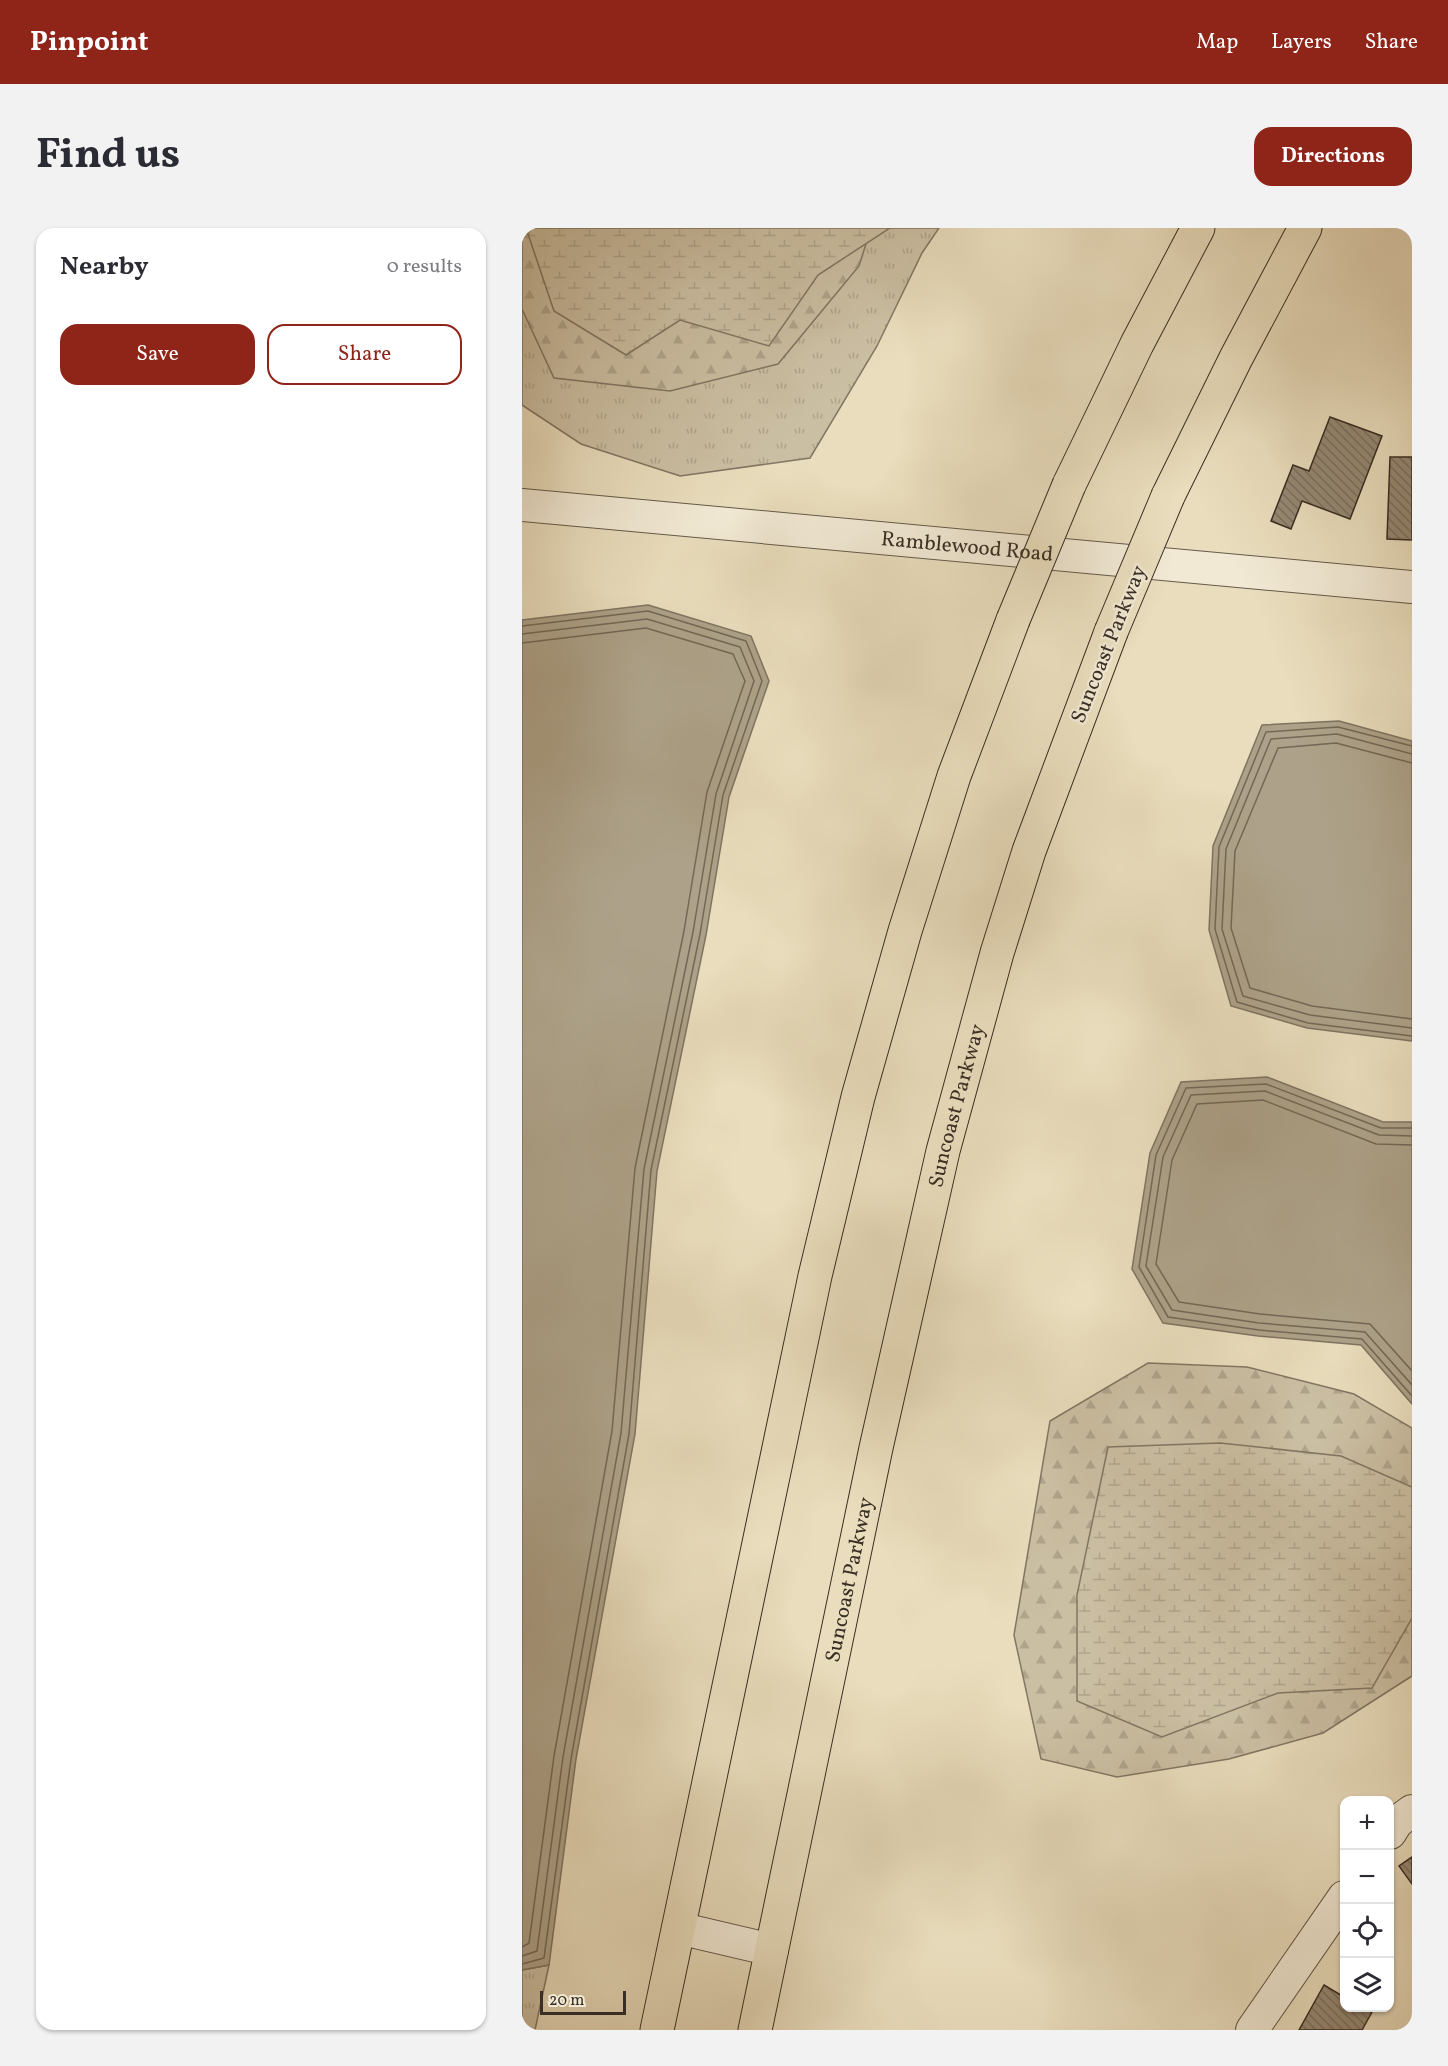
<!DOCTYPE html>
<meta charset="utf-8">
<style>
:root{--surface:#fff;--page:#f2f2f3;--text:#2b2b33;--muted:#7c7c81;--line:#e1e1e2;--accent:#8f2418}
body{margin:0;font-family:Vollkorn,serif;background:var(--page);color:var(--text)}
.controls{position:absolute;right:18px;bottom:18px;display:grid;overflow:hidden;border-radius:12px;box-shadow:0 2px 4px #0004}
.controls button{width:54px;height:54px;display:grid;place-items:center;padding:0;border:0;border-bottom:2px solid var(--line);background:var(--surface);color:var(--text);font:30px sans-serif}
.scale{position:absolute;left:18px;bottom:15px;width:86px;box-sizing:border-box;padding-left:6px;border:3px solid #392e24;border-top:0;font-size:16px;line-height:21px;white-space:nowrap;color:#392e24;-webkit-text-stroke:4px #f1e9d4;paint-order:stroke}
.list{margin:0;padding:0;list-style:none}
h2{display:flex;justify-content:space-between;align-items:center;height:78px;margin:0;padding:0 24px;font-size:26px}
h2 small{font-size:20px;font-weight:400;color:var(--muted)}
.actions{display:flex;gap:12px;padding:18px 24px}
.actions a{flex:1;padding:14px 0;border:2px solid var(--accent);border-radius:18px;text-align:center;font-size:21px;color:var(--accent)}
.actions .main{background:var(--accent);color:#fff}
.icon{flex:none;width:33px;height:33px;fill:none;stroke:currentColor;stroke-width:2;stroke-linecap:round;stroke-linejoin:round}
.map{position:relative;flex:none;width:890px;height:1802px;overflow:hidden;border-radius:18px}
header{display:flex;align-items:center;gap:36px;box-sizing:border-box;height:84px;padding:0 30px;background:var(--accent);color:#fff}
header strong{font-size:28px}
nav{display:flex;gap:33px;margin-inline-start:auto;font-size:21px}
.intro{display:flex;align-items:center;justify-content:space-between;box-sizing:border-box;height:144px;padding:0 36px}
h1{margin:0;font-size:42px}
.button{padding:15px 27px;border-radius:18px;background:var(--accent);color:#fff;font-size:21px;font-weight:700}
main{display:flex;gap:36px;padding:0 36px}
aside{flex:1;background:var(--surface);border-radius:18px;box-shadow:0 2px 4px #0004}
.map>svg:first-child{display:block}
</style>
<header>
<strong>Pinpoint</strong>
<nav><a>Map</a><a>Layers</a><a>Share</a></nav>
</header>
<div class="intro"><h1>Find us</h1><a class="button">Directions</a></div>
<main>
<aside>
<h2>Nearby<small>0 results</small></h2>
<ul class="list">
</ul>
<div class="actions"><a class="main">Save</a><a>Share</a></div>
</aside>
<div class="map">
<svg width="890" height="1802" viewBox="0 0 890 1802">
<defs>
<pattern id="grass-tufts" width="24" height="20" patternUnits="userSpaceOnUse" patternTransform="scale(1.5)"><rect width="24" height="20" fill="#cbbfa3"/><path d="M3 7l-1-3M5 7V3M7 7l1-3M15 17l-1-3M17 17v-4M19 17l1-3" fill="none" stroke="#afa48c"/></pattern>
<pattern id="forest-firs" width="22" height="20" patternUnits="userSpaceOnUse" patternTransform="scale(1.5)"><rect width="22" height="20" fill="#cbbfa3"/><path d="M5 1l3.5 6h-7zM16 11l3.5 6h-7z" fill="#afa48c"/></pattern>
<pattern id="wetland-marsh" width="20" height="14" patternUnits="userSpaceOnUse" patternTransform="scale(1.5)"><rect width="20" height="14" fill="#cbbfa3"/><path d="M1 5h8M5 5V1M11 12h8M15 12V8" fill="none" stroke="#afa48c"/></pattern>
<pattern id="building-back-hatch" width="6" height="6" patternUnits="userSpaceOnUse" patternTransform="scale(1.5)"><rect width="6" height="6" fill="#958974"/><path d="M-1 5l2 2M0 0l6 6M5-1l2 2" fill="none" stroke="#7b705f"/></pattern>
</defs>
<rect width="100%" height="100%" fill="#e9ddbd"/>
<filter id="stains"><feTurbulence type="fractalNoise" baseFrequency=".00333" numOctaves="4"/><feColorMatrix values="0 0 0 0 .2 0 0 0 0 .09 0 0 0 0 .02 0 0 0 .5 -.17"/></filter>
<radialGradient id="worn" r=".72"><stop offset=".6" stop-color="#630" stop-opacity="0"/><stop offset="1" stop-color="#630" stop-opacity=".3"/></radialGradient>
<path fill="url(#grass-tufts)" stroke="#827664" stroke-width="1.5" d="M0 0H417L400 25 355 118 288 230 158 248 59 216 0 177Z
M27 1737 13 1802H0V1742Z"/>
<path fill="url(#forest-firs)" stroke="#827664" stroke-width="1.5" d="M0 0H349L337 38 256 136 148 163 32 150 0 81Z
M626 1135 725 1139 832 1166 890 1200V1448L801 1505 707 1531 595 1549 519 1531 492 1407 528 1193Z"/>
<path fill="url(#wetland-marsh)" stroke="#827664" stroke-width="1.5" d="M4 0H368L296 47 247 118 158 92 104 127 32 83Z
M698 1215 819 1228 890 1259V1390L850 1460 756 1465 640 1509 555 1473V1367L586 1219Z"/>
<path fill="#ada289" stroke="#7f7461" stroke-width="1.5" d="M126 377 229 408 247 453 207 569 184 707 135 943 113 1206 54 1531 27 1737 0 1742V392Z
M817 493 890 513V813L785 800 709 778 687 702 691 618 740 497Z
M745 849 861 894H890V1176L839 1117 736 1108 641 1095 610 1041 628 925 659 854Z"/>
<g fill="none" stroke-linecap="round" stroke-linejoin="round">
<path stroke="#736856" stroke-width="1.5" d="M0 398 126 383 224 413 240 453 201 567 178 706 129 942 107 1206 49 1531 22 1730 0 1736
M0 406 125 391 218 419 232 453 194 566 171 704 122 941 99 1205 41 1529 15 1723 0 1728
M0 415 124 400 211 426 223 453 185 564 162 703 113 940 90 1203 32 1528 7 1715 0 1719
M890 518 816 499 744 504 697 619 693 701 715 774 786 795 890 808
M890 526 815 506 749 511 704 621 700 701 721 768 788 787 890 800
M890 535 814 515 756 520 713 623 709 700 728 760 790 778 890 791
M890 900H859L744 856 664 860 634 927 617 1039 646 1089 737 1102 840 1111 890 1168
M890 908 857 907 743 863 669 867 641 929 624 1038 650 1082 737 1095 843 1104 890 1157
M890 917 854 916 741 872 675 876 650 932 634 1036 657 1074 738 1086 848 1096 890 1143"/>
</g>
<path fill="url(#building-back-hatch)" stroke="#392e24" stroke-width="1.5" d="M808 189 860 208 828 291 780 273 769 301 749 293 771 237 787 243Z
M868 229H890V312L865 311Z
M890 1629V1656L877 1638Z
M802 1757 822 1769V1780H842L850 1784 840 1802H777Z"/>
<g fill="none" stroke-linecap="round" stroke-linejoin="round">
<defs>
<g id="minor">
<path id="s1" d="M0 277 890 359"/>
<path d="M868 1605 875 1594 890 1583"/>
<path d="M156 1700 250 1722"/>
<path d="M730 1802 822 1669"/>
</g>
<g id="highway">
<path d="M547 257 615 116 676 0"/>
<path d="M646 268 714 130 783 0"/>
<path d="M135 1802 293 1048 336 869 383 703 432 548 491 392"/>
<path id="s2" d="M233 1802 354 1220 421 923 475 725 507 623 589 404"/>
</g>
</defs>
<use href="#minor" stroke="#655a4a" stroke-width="34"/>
<use href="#highway" stroke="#392e24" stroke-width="35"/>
<use href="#minor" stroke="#f1e9d4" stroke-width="32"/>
<use href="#highway" stroke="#e9ddbd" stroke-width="33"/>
<defs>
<path id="highway-bridge" d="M491 392 547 257
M589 404 646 268"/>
</defs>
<use href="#highway-bridge" stroke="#392e24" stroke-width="35" stroke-linecap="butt"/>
<use href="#highway-bridge" stroke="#e9ddbd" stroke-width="33"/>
</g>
<g text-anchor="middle" stroke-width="4.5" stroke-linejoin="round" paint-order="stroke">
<g font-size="21" fill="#392e24" stroke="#f1e9d4">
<text dy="7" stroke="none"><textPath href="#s1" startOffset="447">Ramblewood Road</textPath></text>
<text transform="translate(586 416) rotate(-68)" y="7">Suncoast Parkway</text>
<text dy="7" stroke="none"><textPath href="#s2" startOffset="946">Suncoast Parkway</textPath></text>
<text dy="7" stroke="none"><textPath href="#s2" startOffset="460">Suncoast Parkway</textPath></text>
</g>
</g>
<rect width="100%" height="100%" filter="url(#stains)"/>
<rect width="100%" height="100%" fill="url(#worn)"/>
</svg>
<div class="controls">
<button>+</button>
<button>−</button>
<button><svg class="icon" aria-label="locate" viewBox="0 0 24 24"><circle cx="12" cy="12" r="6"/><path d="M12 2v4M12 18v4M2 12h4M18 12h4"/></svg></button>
<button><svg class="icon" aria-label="layers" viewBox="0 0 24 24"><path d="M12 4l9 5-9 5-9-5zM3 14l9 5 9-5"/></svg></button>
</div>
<div class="scale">20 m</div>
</div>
</main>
